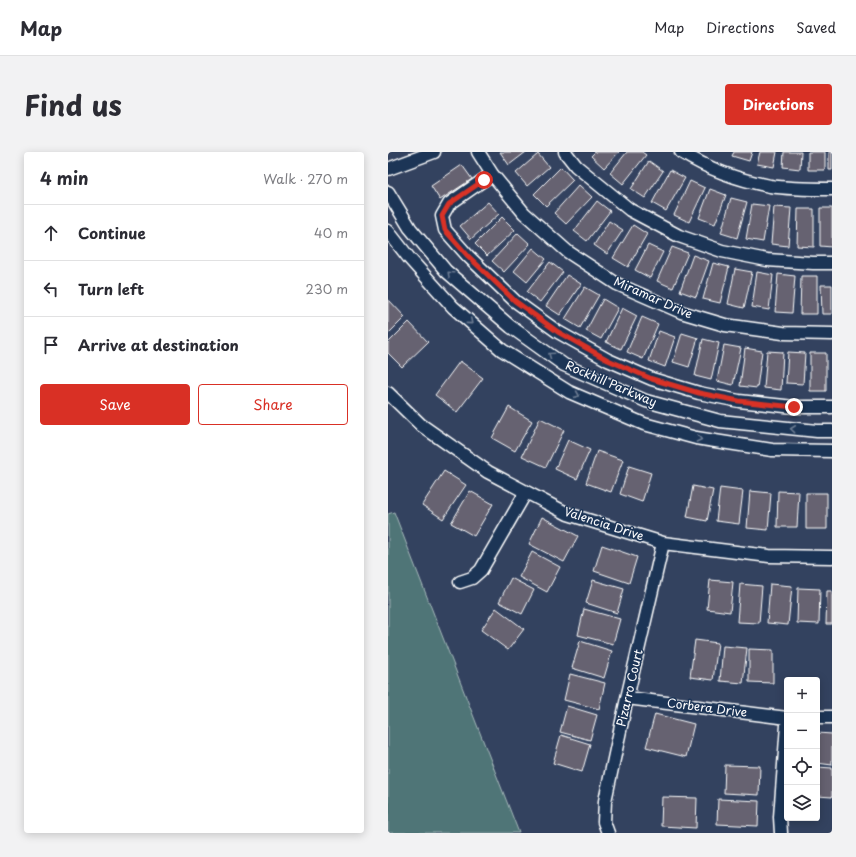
<!DOCTYPE html>
<meta charset="utf-8">
<style>
:root{--surface:#fff;--page:#f2f2f3;--text:#2b2b33;--muted:#7c7c81;--line:#e1e1e2;--accent:#d93025}
body{margin:0;font-family:"Playpen Sans",sans-serif;background:var(--page);color:var(--text)}
.controls{position:absolute;right:12px;bottom:12px;display:grid;overflow:hidden;border-radius:4px;box-shadow:0 2px 10px #0003}
.controls button{width:36px;height:36px;display:grid;place-items:center;padding:0;border:0;border-bottom:1px solid var(--line);background:var(--surface);color:var(--text);font:20px sans-serif}
.stop{position:absolute;width:12px;height:12px;margin:-9px;border:3px solid #d93025;border-radius:50%;background:#fff}
.stop.end{background:#d93025;border-color:#fff;box-shadow:0 1px 4px #0008}
.list{margin:0;padding:0;list-style:none}
h2{display:flex;justify-content:space-between;align-items:center;height:52px;margin:0;padding:0 16px;font-size:17px}
h2 small{font-size:13px;font-weight:400;color:var(--muted)}
.list li{display:grid;grid-template-columns:26px 1fr auto;gap:12px;align-items:center;box-sizing:border-box;height:56px;padding:0 16px;border-top:1px solid var(--line)}
.list b{display:block;font-size:15px;white-space:nowrap}
.list em{font-size:13px;font-style:normal;color:var(--muted)}
.actions{display:flex;gap:8px;padding:12px 16px}
.actions a{flex:1;padding:9px 0;border:1px solid var(--accent);border-radius:4px;text-align:center;font-size:14px;color:var(--accent)}
.actions .main{background:var(--accent);color:#fff}
.icon{flex:none;width:22px;height:22px;fill:none;stroke:currentColor;stroke-width:2;stroke-linecap:round;stroke-linejoin:round}
.map{position:relative;flex:none;width:444px;height:681px;overflow:hidden;border-radius:4px}
header{display:flex;align-items:center;gap:24px;box-sizing:border-box;height:56px;padding:0 20px;background:var(--surface);border-bottom:1px solid var(--line)}
header strong{font-size:19px}
nav{display:flex;gap:22px;margin-inline-start:auto;font-size:14px}
.intro{display:flex;align-items:center;justify-content:space-between;box-sizing:border-box;height:96px;padding:0 24px}
h1{margin:0;font-size:28px}
.button{padding:10px 18px;border-radius:4px;background:var(--accent);color:#fff;font-size:14px;font-weight:700}
main{display:flex;gap:24px;padding:0 24px}
aside{flex:1;background:var(--surface);border-radius:4px;box-shadow:0 2px 10px #0003}
.map>svg:first-child{display:block}
</style>
<header>
<strong>Map</strong>
<nav><a>Map</a><a>Directions</a><a>Saved</a></nav>
</header>
<div class="intro"><h1>Find us</h1><a class="button">Directions</a></div>
<main>
<aside>
<h2>4 min<small>Walk · 270 m</small></h2>
<ul class="list">
<li><svg class="icon" aria-label="ahead" viewBox="0 0 24 24"><path d="M12 20V5M6 11l6-6 6 6"/></svg><div><b>Continue</b></div><em>40 m</em></li>
<li><svg class="icon" aria-label="left" viewBox="0 0 24 24"><path d="M17 20v-9H6M10 6l-5 5 5 5"/></svg><div><b>Turn left</b></div><em>230 m</em></li>
<li><svg class="icon" aria-label="arrive" viewBox="0 0 24 24"><path d="M6 21V4h12l-3 4 3 4H6"/></svg><div><b>Arrive at destination</b></div></li>
</ul>
<div class="actions"><a class="main">Save</a><a>Share</a></div>
</aside>
<div class="map">
<svg width="444" height="681" viewBox="0 0 444 681">
<rect width="100%" height="100%" fill="#33425f"/>
<filter id="ink" filterUnits="userSpaceOnUse"><feTurbulence type="fractalNoise" baseFrequency=".025" numOctaves="2"/><feDisplacementMap in="SourceGraphic" scale="8" xChannelSelector="R" yChannelSelector="G"/><feConvolveMatrix kernelMatrix="1 2 1 2 8 2 1 2 1" color-interpolation-filters="sRGB"/></filter>
<g filter="url(#ink)">
<path fill="#4f7577" stroke="#a7babb" d="M6 360 131 681H0V362Z"/>
<path fill="#666271" stroke="#fff" d="M112 0H138L121 13Z
M207 0H231L216 16 203 4Z
M239 0H254L258 3 235 32 222 21Z
M346 0H364L361 9 344 4Z
M372 0H389L386 15 369 12Z
M396 0H413L412 17 395 15Z
M420 0H437V18H420Z
M441 0H444V18H441Z
M150 2 161 15 139 34 128 21Z
M261 9 275 19 257 46 243 37Z
M74 13 84 27 52 48 43 34Z
M173 15 185 28 158 54 146 42Z
M282 18 297 26 278 59 264 51Z
M302 29 317 36 301 70 286 63Z
M191 33 204 45 178 72 166 61Z
M322 37 338 43 327 72 311 66Z
M343 46 359 50 349 86 333 81Z
M209 49 222 59 199 89 186 79Z
M100 50 111 62 83 87 72 74Z
M364 52 381 54 375 90 358 87Z
M386 55 403 56 400 94 383 92Z
M432 56H444V95L432 94Z
M410 57H426V95L409 94Z
M114 65 127 78 99 104 87 92Z
M221 69 235 78 219 102 206 93Z
M245 73 259 82 240 115 225 106Z
M130 81 142 92 116 120 104 109Z
M260 93 275 100 262 126 247 118Z
M284 95 300 101 285 136 269 129Z
M145 96 158 107 139 130 126 119Z
M305 103 321 109 308 145 292 139Z
M162 110 175 120 152 150 139 140Z
M325 111 341 115 332 151 315 147Z
M347 117 364 120 356 156 340 152Z
M369 120 385 123 381 158 364 155Z
M390 122 407 124 404 161 387 160Z
M179 123 193 132 172 163 158 154Z
M413 124H429V162H412Z
M433 133H444V162H434Z
M197 135 211 143 192 176 177 167Z
M0 147 17 165 0 182Z
M215 147 230 156 213 187 198 179Z
M234 156 249 164 233 197 218 190Z
M254 165 270 172 255 207 239 200Z
M21 170 40 190 14 215 0 201V191Z
M271 179 287 185 277 215 261 209Z
M294 181 310 186 301 215 285 210Z
M315 187 331 191 323 228 307 224Z
M336 193 353 196 345 233 329 229Z
M357 196 374 199 369 236 352 234Z
M379 199 395 200 393 238 376 236Z
M400 200 417 201 415 232 398 231Z
M422 201H438V239H422Z
M72 209 95 226 69 260 47 243Z
M121 255 144 269 127 299 104 286Z
M152 266 176 278 158 315 134 304Z
M180 288 202 298 189 327 167 317Z
M209 299 235 308 223 340 198 331Z
M241 314 263 321 254 350 232 342Z
M56 319 78 333 55 367 34 353Z
M305 334 325 338 319 369 299 365Z
M332 336 355 339 351 372 328 369Z
M82 339 105 352 86 384 63 371Z
M362 339 383 341 380 378 359 376Z
M390 339 411 340 409 375H389Z
M418 341H439V377H418Z
M154 365 190 384 176 410 141 392Z
M214 393 249 405 241 431 206 419Z
M144 400 172 415 159 440 131 425Z
M123 426 146 438 134 462 111 450Z
M205 428 236 437 229 461 198 451Z
M322 428 345 430 342 460 319 457Z
M352 432 374 434 371 471 349 470Z
M382 432 404 434 400 473 379 471Z
M410 436 432 437 431 472 409 471Z
M439 439H444V472H438Z
M108 456 136 477 120 498 93 478Z
M196 457 232 467 225 492 190 483Z
M307 488 330 491 325 528 302 525Z
M192 489 224 499 216 526 184 516Z
M335 494 359 496 355 531 332 529Z
M361 497 385 498V531L361 530Z
M182 522 217 531 211 557 176 548Z
M179 554 209 563 202 588 172 580Z
M267 562 306 572 298 605 258 595Z
M429 581 444 582V613L429 611Z
M173 583 202 592 194 620 165 611Z
M337 613 372 614 371 643 336 641Z
M429 615 444 616V645L429 644Z
M274 645 309 646 308 676 273 674Z
M330 647 371 649 370 674 329 672Z"/>
<g fill="none" stroke-linecap="round" stroke-linejoin="round">
<defs>
<path id="minor" d="M90 0 104 22 136 61 180 100 229 132 293 160 337 173 395 181 444 182
M177 0 188 14 242 58 291 84 334 99 379 108 425 111H444
M293 0C320 17 350 28 382 34 401 37 425 37 444 37
M0 17 46 0
M104 22 61 52 54 64 57 78 80 104 127 149 170 180 220 208 264 227 311 241 351 249 406 255H444
M0 40 22 76 58 119 123 175 176 213 258 249 332 269 429 279H444
M0 79 21 106 65 155 114 198 181 240 256 272 308 286 384 298 444 299
M0 241 33 273 100 320 180 362 275 391 381 404 444 405
M72 430 84 426 93 418 138 340
M239 546 399 566
M429 565H444
M220 681 216 670 217 649 239 546 275 391
M393 681 392 665 399 573"/>
</defs>
<use href="#minor" stroke="#fff" stroke-width="15"/>
<use href="#minor" stroke="#1d3557" stroke-width="12"/>
</g>
<defs><path id="oneway-chevron" d="M-2-3.5L2.5 0L-2 3.5" fill="none" stroke-width="1.6" stroke-linecap="round" stroke-linejoin="round"/></defs>
<g stroke="#6c7c92">
<use href="#oneway-chevron" transform="translate(62 122) rotate(-137)"/>
<use href="#oneway-chevron" transform="translate(82 170) rotate(41)"/>
<use href="#oneway-chevron" transform="translate(163 203) rotate(-145)"/>
<use href="#oneway-chevron" transform="translate(189 243) rotate(23)"/>
<use href="#oneway-chevron" transform="translate(405 277) rotate(-174)"/>
<use href="#oneway-chevron" transform="translate(311 287) rotate(11)"/>
</g>
</g>
<g fill="none" stroke-linecap="round" stroke-linejoin="round" filter="url(#ink)">
<path stroke="#d93025" stroke-width="5" d="M96 28 61 52 54 64 57 78 80 104 127 149 170 180 220 208 264 227 311 241 351 249 406 255"/>
</g>
<g text-anchor="middle" stroke-width="3" stroke-linejoin="round" paint-order="stroke">
<g font-size="12" fill="#fff" stroke="#1d3557">
<text transform="translate(265 146) rotate(24)" y="4">Miramar Drive</text>
<text transform="translate(223 232) rotate(23)" y="4">Rockhill Parkway</text>
<text transform="translate(216 372) rotate(18)" y="4">Valencia Drive</text>
<text transform="translate(242 536) rotate(-77)" y="4">Pizarro Court</text>
<text transform="translate(319 556) rotate(7)" y="4">Corbera Drive</text>
</g>
</g>
</svg>
<div class="controls">
<button>+</button>
<button>−</button>
<button><svg class="icon" aria-label="locate" viewBox="0 0 24 24"><circle cx="12" cy="12" r="6"/><path d="M12 2v4M12 18v4M2 12h4M18 12h4"/></svg></button>
<button><svg class="icon" aria-label="layers" viewBox="0 0 24 24"><path d="M12 4l9 5-9 5-9-5zM3 14l9 5 9-5"/></svg></button>
</div>
<div class="stop" style="left:96px;top:28px"></div>
<div class="stop end" style="left:406px;top:255px"></div>
</div>
</main>
